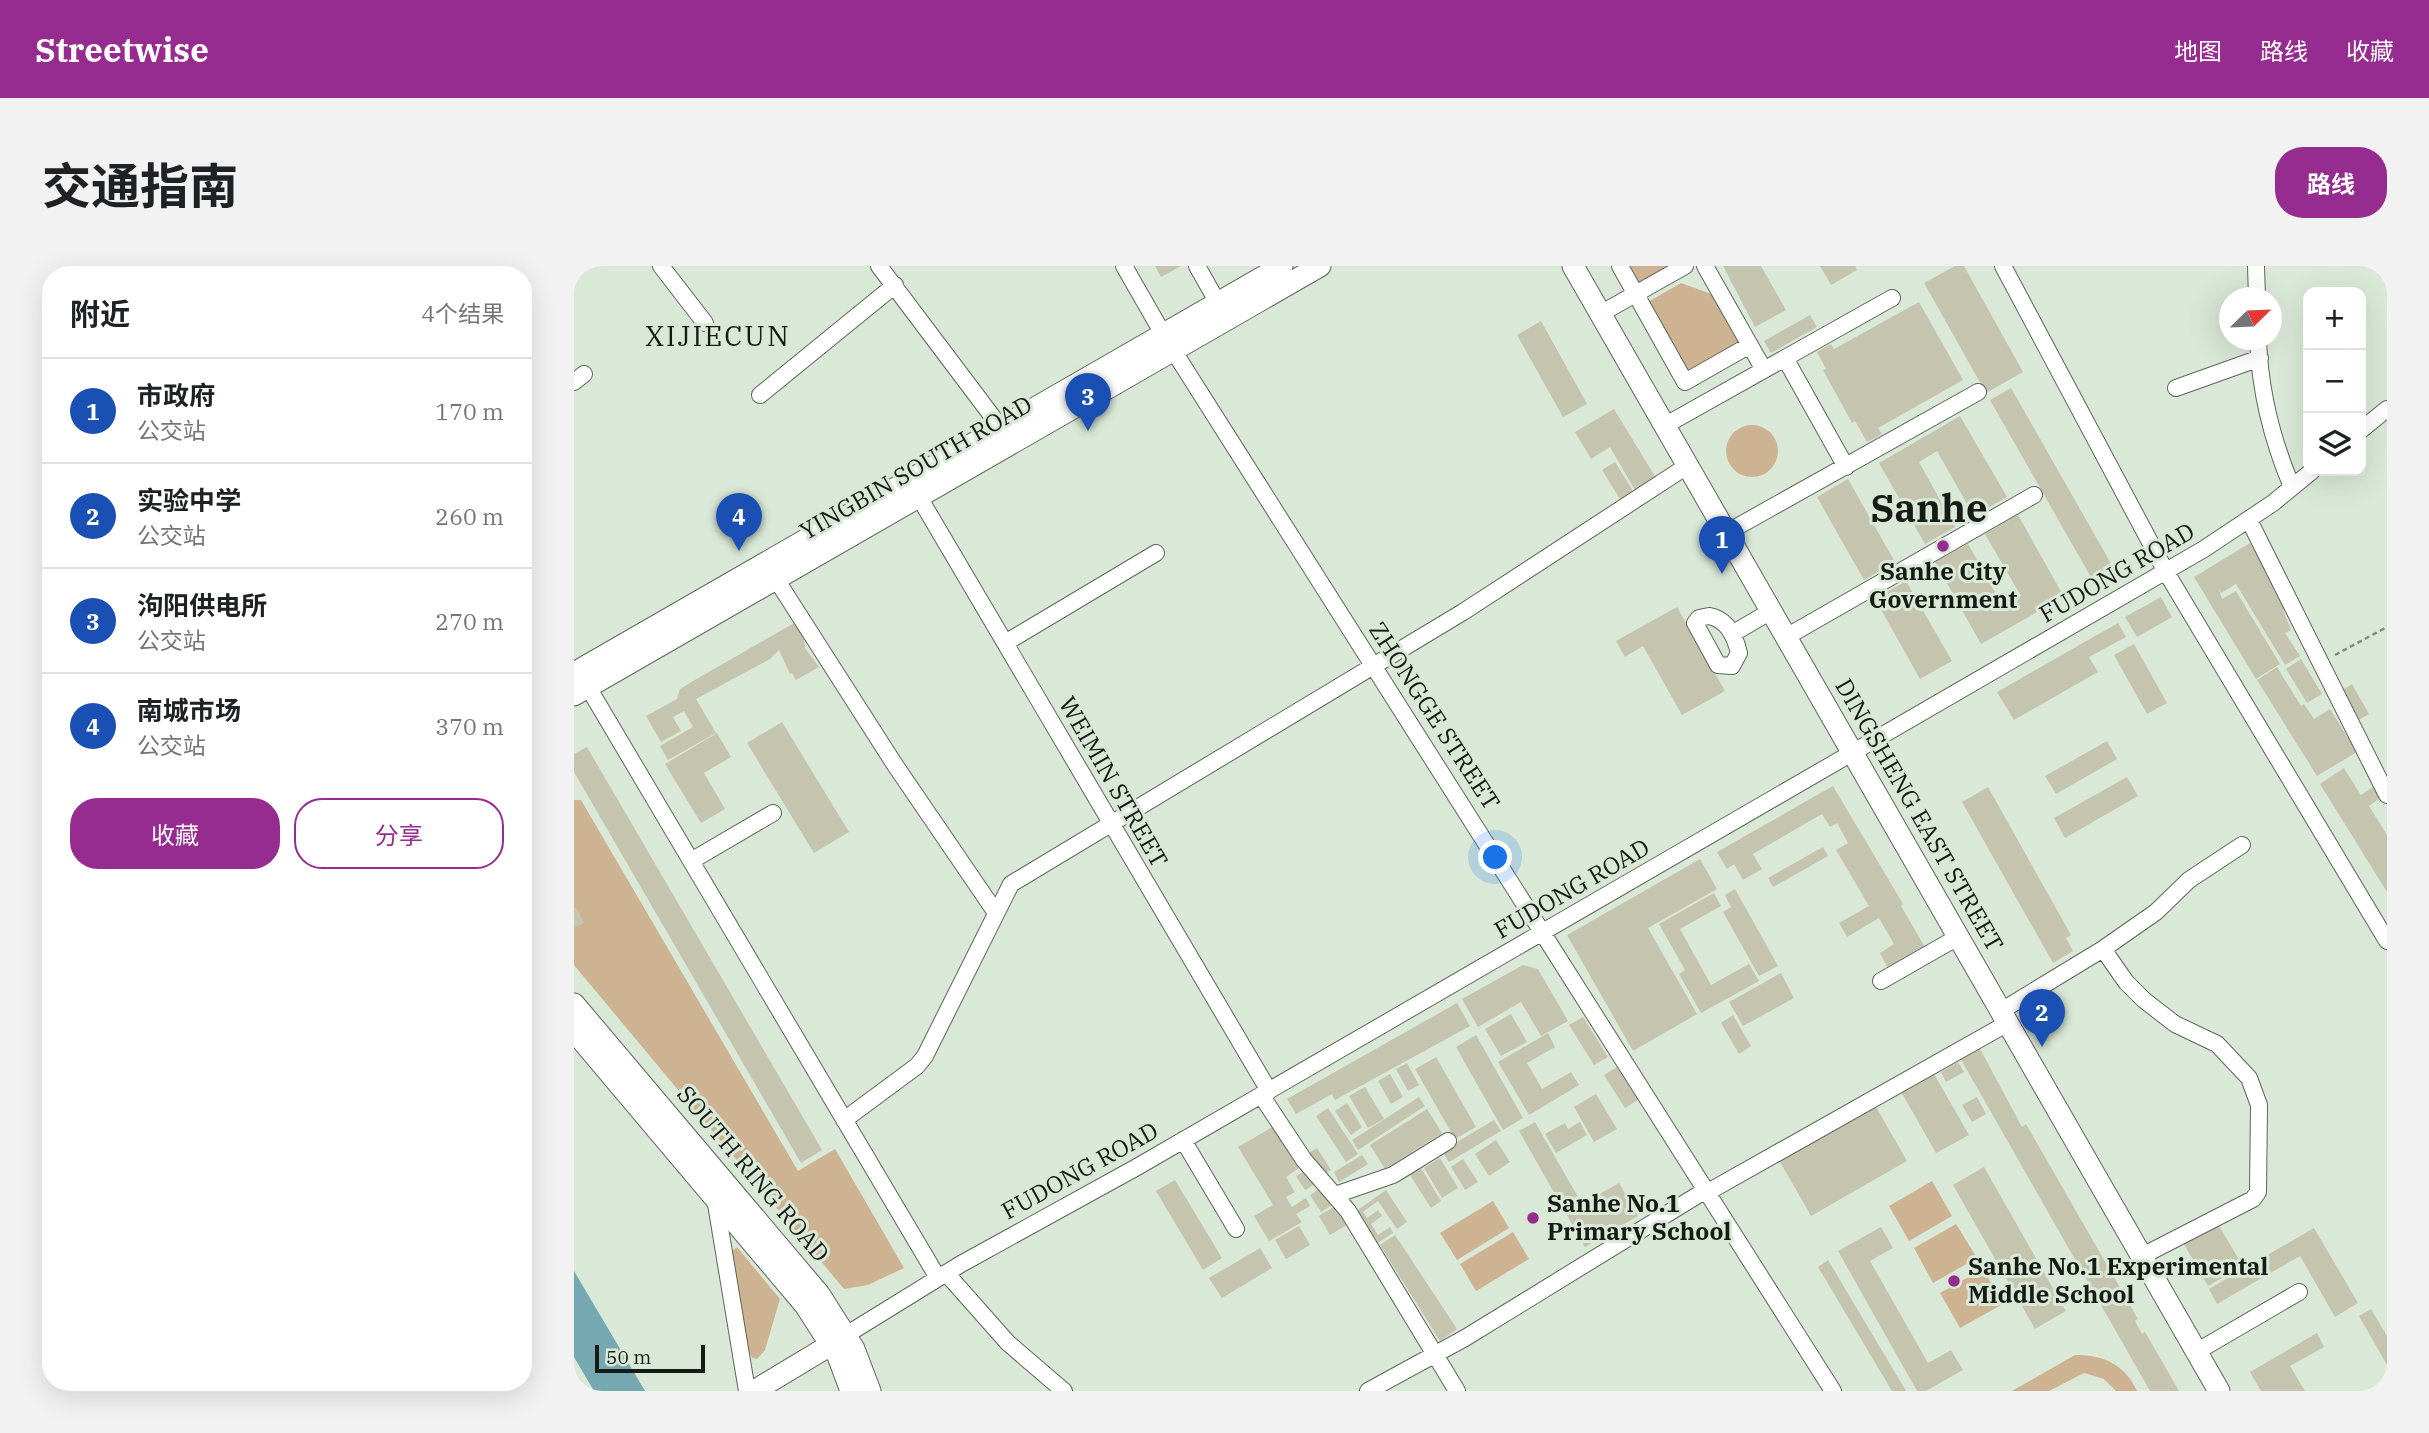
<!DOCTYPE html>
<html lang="zh">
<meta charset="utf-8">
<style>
:root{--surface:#fff;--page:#f2f2f2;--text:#202124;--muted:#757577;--line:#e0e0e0;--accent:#962c8f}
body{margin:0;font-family:"IBM Plex Serif","Noto Sans SC",serif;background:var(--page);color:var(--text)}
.controls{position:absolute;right:21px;top:21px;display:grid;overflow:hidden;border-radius:14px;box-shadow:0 7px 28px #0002}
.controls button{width:63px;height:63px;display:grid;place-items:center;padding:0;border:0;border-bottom:2px solid var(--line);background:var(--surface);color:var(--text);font:35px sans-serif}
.compass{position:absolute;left:1645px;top:21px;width:63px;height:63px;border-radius:50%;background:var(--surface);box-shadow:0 7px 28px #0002;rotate:67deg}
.scale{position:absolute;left:21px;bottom:18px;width:110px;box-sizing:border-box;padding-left:7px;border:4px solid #161b15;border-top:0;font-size:19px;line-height:24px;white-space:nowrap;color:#161b15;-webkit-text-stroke:5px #dae9d7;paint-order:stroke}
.you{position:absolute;left:922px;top:592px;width:24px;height:24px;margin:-18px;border:5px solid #fff;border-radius:50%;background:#1a73e8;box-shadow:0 0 0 10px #1a73e833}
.badge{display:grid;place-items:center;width:46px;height:46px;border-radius:50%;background:var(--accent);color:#fff;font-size:23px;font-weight:700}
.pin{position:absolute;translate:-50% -58px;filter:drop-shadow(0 2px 4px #0008)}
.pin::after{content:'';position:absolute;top:37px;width:24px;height:21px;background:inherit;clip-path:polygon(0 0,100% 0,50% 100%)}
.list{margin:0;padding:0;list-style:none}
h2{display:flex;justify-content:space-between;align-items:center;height:91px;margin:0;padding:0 28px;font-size:30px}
h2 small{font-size:23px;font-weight:400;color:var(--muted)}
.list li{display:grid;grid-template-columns:46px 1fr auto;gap:21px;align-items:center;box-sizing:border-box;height:105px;padding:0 28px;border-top:2px solid var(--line)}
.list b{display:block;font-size:26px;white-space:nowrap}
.list p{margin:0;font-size:23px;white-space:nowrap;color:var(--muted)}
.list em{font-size:23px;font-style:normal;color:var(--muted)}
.actions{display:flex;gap:14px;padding:21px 28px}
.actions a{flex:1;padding:16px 0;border:2px solid var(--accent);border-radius:28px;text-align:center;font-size:24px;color:var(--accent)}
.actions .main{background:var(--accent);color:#fff}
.icon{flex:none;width:38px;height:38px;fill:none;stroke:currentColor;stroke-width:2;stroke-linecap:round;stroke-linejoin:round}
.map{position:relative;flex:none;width:1813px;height:1125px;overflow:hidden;border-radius:28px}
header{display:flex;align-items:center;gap:42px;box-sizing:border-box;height:98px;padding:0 35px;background:var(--accent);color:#fff}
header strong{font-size:33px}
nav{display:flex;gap:38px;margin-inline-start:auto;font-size:24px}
.intro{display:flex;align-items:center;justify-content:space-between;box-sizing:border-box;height:168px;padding:0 42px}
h1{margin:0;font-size:49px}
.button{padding:18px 32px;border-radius:28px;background:var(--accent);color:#fff;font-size:24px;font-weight:700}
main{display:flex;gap:42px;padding:0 42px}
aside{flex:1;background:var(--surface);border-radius:28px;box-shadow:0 7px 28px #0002}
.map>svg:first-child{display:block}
</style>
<header>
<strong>Streetwise</strong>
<nav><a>地图</a><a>路线</a><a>收藏</a></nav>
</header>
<div class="intro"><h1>交通指南</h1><a class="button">路线</a></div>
<main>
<aside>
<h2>附近<small>4个结果</small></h2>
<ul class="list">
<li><span class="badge" style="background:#1a4fb4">1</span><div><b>市政府</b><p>公交站</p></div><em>170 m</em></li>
<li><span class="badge" style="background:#1a4fb4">2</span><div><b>实验中学</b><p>公交站</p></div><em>260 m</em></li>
<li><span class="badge" style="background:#1a4fb4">3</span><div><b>泃阳供电所</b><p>公交站</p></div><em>270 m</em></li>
<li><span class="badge" style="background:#1a4fb4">4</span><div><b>南城市场</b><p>公交站</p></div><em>370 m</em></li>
</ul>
<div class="actions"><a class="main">收藏</a><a>分享</a></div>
</aside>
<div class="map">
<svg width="1813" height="1125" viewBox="0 0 1813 1125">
<rect width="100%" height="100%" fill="#dae9d7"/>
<path fill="#ceb392" d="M1054 0H1097L1064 18Z
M1107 17 1140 29 1169 74 1113 105 1074 36Z
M1152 185a26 26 0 1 1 52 0a26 26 0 1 1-52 0Z
M0 534H7L224 905 261 883 330 1002 294 1019 270 1023 0 699Z
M1358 915 1378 950 1335 975 1315 940Z
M919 935 935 962 883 994 866 967Z
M1382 958 1403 992 1359 1017 1340 982Z
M939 966 955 993 902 1025 886 998Z
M163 981 206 1033 191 1084 183 1093 178 1092 175 1085 157 986Z
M1409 1003 1429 1038 1386 1062 1366 1027Z
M1501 1089C1528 1088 1552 1099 1563 1125H1542L1530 1113 1510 1107 1475 1125H1438Z"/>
<path fill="#75a8b0" d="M0 1005 71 1125H20L0 1091Z"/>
<path fill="#c4c4af" d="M581 0H607L587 11Z
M1149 0H1187L1212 44 1181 61Z
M1246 0H1281L1283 4 1257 19Z
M1381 0H1390L1449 106 1412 127 1350 17Z
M1345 36 1389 114 1304 162 1308 168 1293 176 1281 155 1278 157 1249 104 1252 103 1243 86 1257 78 1260 83Z
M1236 49 1243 61 1197 87 1190 75Z
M967 55 1013 138 989 151 943 69Z
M1437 122 1539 301 1518 313 1416 134Z
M1040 143 1082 212 1061 224 1036 181 1017 193 1001 166Z
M1386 150 1433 231 1400 250 1363 185 1345 196 1381 261 1351 278 1305 197Z
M1041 196 1059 225 1046 233 1028 204Z
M1274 213 1321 296 1290 314 1243 231Z
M1444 249 1490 331 1407 378 1361 296 1394 278 1429 340 1447 330 1411 268Z
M1676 277 1715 341 1709 344 1717 364 1711 367 1726 390 1711 399 1662 318 1647 327 1645 323 1648 333 1662 325 1706 398 1682 413 1620 311Z
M1332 315 1378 395 1346 413 1301 333Z
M1587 331 1598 351 1563 371 1551 351Z
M1103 341 1151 425 1108 449 1069 380 1051 391 1042 375Z
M222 356 230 371 231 382 245 401 222 414 218 407 216 408 205 384 196 393 122 433 142 467 94 494 86 480 119 461 110 445 99 451 107 465 87 476 72 450 103 433 106 423 114 418Z
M1544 357 1552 371 1515 391 1524 406 1440 454 1423 426Z
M1560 378 1593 437 1573 448 1540 389Z
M1727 393 1748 428 1733 437 1712 403Z
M1703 401 1727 440 1730 438 1740 453 1756 443 1783 486 1743 510 1683 414Z
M1778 418 1795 448 1781 456 1764 427Z
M208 456 275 566 240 587 173 477Z
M143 467 157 491 130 507 151 543 127 557 91 498Z
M1533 475 1543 493 1482 528 1471 510Z
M13 481 248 884 227 897 0 506V488Z
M1770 502 1787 529 1799 521 1806 532 1795 540 1813 569V626L1746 518Z
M1553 511 1564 530 1491 572 1480 552Z
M1259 520 1329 638 1327 640 1352 683 1315 704 1306 687 1320 678 1305 652 1273 671 1265 657 1295 640 1262 584 1274 577 1263 557 1256 561 1248 548 1179 588 1188 603 1169 614 1160 598 1153 603 1143 586Z
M1414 521 1497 669 1492 672 1499 685 1479 697 1388 536Z
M1249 581 1254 590 1199 621 1194 612Z
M1126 593 1143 623 1074 662 1123 748 1059 785 993 669Z
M1161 623 1204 700 1185 710 1149 646 1157 641 1151 629Z
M1140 627 1147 640 1106 663 1137 719 1175 698 1185 715 1127 747 1105 708 1111 704 1085 658Z
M2 641 10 657 0 662V642Z
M949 699 964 703 994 755 967 770 947 736 904 761 888 733Z
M1207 707 1220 732 1169 760 1155 736Z
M883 737 896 760 761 834 758 828 722 848 713 833Z
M937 748 953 776 927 790 911 763Z
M1159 749 1177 780 1165 788 1147 757Z
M1009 751 1034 791 1020 799 995 759Z
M974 767 981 781 953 797 968 823 997 806 1005 819 955 849 924 796Z
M902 769 949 852 929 864 882 781Z
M1404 779 1448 861 1452 858 1564 1053 1561 1055 1568 1068 1571 1066 1605 1125H1576L1385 790Z
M862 791 902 861 881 873 841 803Z
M1384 796 1390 806 1372 816 1367 806Z
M833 797 845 819 834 825 822 803Z
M1043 801 1064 834 1051 842 1030 809Z
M1359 806 1395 869 1362 887 1326 824Z
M816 808 829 831 817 838 804 815Z
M791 821 810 853 794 862 775 830Z
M1022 828 1043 863 1020 876 1000 841Z
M845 831 851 840 784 884 778 874Z
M1403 831 1412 848 1398 856 1388 839Z
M773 837 788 861 777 869 761 845Z
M1301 839 1333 895 1237 950 1205 894Z
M754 842 784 888 772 896 742 850Z
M853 843 868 867 811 903 796 879Z
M920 854 927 865 875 896 868 885Z
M961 856 1008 938 1045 917 1064 950 1011 981 945 865Z
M1006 856 1013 869 982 887 971 868 991 857 994 863Z
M700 860 725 902 712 911 721 926 712 931 718 941 732 932 736 940 722 948 728 956 695 975 680 950 699 939 664 881Z
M922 874 936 896 915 910 901 888Z
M743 882 757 904 749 909 733 888Z
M788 889 794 898 765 916 760 906Z
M866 892 884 922 868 932 850 902Z
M889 893 904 916 891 924 877 901Z
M1410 901 1492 1045 1461 1063 1379 919Z
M847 902 867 935 857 942 836 909Z
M732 904 741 918 731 924 722 910Z
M601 914 648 992 629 1004 582 925Z
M748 921 758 939 747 946 736 929Z
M812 924 833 956 823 963 804 935 789 946 793 952 804 944 808 950 797 958 804 969 816 961 819 967 802 978 781 946Z
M761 940 773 959 756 969 745 950Z
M1642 955 1669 1000 1634 1020 1608 975Z
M725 960 736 979 712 993 701 974Z
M1307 961 1319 982 1296 995 1354 1097 1377 1084 1389 1104 1352 1125H1343L1264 985Z
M1740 962 1784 1037 1761 1051 1726 990 1643 1038 1635 1023Z
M821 969 883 1063 866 1075 806 979Z
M686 982 698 1002 648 1032 635 1012Z
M1254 994 1332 1125H1318L1244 1001Z
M1797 1043 1813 1070V1099L1785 1050Z
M1743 1067 1750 1081 1716 1100 1731 1125H1687L1676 1106Z"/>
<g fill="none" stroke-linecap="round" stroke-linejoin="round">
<defs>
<path id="minor" d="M87 0 131 57
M305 0 427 162
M550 0 589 68
M623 0 644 37
M1046 0 1111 116 1176 79
M1131 0 1190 104
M1429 0 1592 306 1813 675
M1682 0 1683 32
M1026 48 1111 0
M1684 74C1686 125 1698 174 1718 221
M599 84 1259 1125
M1211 92 1272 201
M0 116 10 108
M1602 122 1686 92
M186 129 321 19
M1090 160 1318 32
M1787 164 1813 143
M345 231 695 825
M1675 254 1813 529
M1152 267 1404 126
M202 313 321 499 422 647
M1135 350C1153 353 1161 370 1165 387L1158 400 1144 399 1121 357 1125 352Z
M1158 368 1197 345
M1212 371 1460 229
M431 377 582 287
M14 421 364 1012
M117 595 199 547
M1529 683 1582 646 1615 614 1668 579
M1307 715 1384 671
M1427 745 1529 683 1552 716 1570 734 1601 758 1643 778 1675 812 1685 839 1684 926 1679 933 1568 990
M687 829 730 894 774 945 883 1125
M270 854 343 800 351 790 437 618 889 346 1113 200
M609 874 662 963
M1134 926 1434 757
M761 929 819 909 874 875
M141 932 173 1125
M372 1007 434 1077 490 1125
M272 1069 387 998 563 901 1630 283 1699 237 1738 205
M1622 1086 1725 1026
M794 1125 891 1072 1132 924"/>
<path id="major" d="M999 0 1645 1125
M0 407 708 0
M0 429 746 0
M0 738 245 1028 280 1083 296 1125
M0 765 231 1039 264 1090 277 1125
M180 1125 268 1072"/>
</defs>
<use href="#minor" stroke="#5b6759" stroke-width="18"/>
<use href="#major" stroke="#5b6759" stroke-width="23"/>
<path stroke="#838e81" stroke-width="2.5" stroke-dasharray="5 3.5" stroke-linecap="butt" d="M1761 389 1813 361"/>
<use href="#minor" stroke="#fff" stroke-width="16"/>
<use href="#major" stroke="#fff" stroke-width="21"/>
</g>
<g fill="#962c8f" stroke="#dae9d7" stroke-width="2.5">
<circle cx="1369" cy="280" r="7"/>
<circle cx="959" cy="952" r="7"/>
<circle cx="1380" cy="1015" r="7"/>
</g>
<g text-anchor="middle" stroke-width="6" stroke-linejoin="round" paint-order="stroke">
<g font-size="24" fill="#161b15" stroke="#dae9d7">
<text transform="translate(342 202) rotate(-30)" y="8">YINGBIN SOUTH ROAD</text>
<text transform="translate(1543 307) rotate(-30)" y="8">FUDONG ROAD</text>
<text transform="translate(860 450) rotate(57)" y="8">ZHONGGE STREET</text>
<text transform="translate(539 516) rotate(60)" y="8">WEIMIN STREET</text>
<text transform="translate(1345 549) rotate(60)" y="8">DINGSHENG EAST STREET</text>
<text transform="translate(998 623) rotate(-30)" y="8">FUDONG ROAD</text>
<text transform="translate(506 905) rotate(-29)" y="8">FUDONG ROAD</text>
<text transform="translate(179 908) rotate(50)" y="8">SOUTH RING ROAD</text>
</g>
<g font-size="24" font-weight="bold" fill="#161b15" stroke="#dae9d7" text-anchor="start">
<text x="1369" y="314" text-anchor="middle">Sanhe City<tspan x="1369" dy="28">Government</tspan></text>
<text x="973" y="946">Sanhe No.1<tspan x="973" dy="28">Primary School</tspan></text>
<text x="1394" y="1009">Sanhe No.1 Experimental<tspan x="1394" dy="28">Middle School</tspan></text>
</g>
<g font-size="28" letter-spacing="2" fill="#161b15" stroke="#dae9d7">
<text x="144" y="80">XIJIECUN</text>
</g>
<g font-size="38" font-weight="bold" fill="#161b15" stroke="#dae9d7">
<text x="1355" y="256">Sanhe</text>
</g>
</g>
</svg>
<div class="controls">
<button>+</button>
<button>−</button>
<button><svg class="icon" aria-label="layers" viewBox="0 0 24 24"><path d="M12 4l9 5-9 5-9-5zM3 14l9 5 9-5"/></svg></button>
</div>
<svg class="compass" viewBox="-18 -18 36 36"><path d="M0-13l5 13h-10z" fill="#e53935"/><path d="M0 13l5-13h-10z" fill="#757577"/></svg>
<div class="scale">50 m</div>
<div class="you"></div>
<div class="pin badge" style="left:1148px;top:308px;background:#1a4fb4">1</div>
<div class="pin badge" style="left:1468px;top:781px;background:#1a4fb4">2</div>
<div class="pin badge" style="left:514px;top:165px;background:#1a4fb4">3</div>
<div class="pin badge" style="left:165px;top:285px;background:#1a4fb4">4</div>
</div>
</main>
